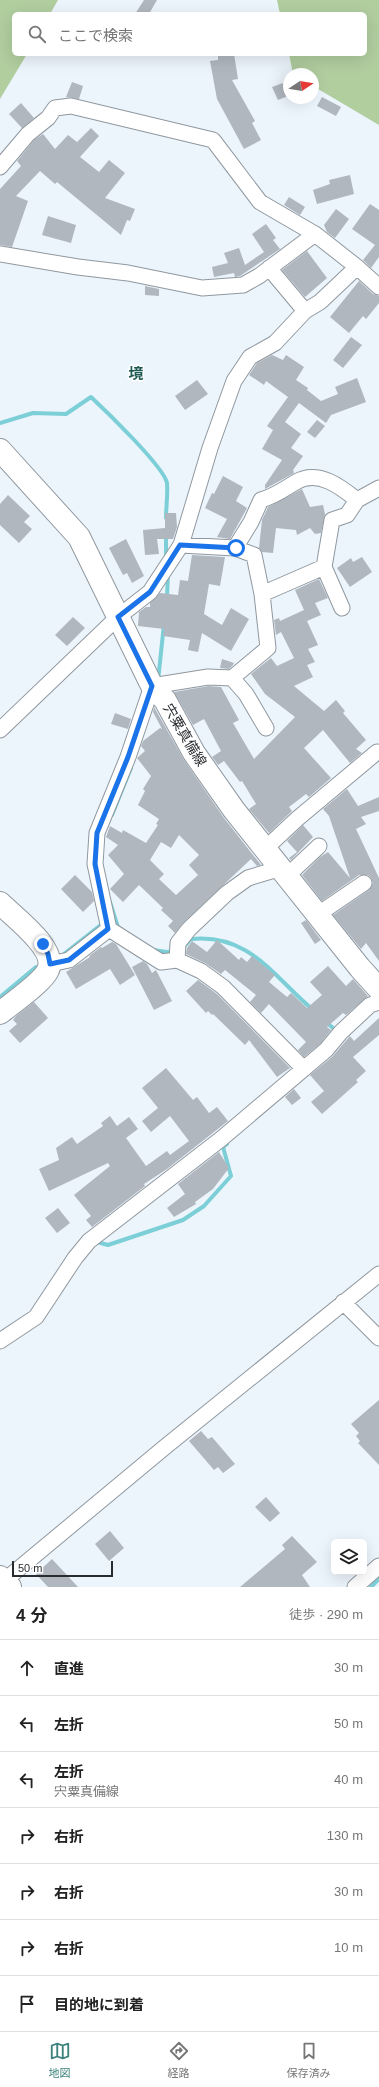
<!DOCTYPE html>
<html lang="ja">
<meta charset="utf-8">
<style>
:root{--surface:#fff;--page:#f2f2f2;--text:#222;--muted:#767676;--line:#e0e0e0;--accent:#3b827c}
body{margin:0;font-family:Arial,"Noto Sans JP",sans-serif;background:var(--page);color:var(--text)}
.controls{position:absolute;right:12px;bottom:12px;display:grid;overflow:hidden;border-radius:6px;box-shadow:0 4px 16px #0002}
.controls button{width:36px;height:36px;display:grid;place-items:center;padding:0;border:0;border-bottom:1px solid var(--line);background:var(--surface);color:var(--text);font:20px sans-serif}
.compass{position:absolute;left:283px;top:68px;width:36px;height:36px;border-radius:50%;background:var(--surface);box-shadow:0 4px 16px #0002;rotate:78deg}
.scale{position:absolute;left:12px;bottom:10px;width:101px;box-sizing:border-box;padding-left:4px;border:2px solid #292c2f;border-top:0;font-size:11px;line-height:14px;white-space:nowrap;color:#292c2f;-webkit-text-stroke:3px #fff;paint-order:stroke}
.stop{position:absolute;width:12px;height:12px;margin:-9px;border:3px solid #1a73e8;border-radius:50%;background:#fff}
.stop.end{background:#1a73e8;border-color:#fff;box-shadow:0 1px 4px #0008}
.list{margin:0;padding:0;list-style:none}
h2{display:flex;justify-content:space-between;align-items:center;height:52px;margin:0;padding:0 16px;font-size:17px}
h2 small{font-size:13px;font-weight:400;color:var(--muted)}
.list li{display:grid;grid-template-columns:26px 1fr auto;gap:12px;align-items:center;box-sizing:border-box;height:56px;padding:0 16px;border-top:1px solid var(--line)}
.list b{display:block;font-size:15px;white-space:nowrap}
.list p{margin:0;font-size:13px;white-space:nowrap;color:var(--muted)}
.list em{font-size:13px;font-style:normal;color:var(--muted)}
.icon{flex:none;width:22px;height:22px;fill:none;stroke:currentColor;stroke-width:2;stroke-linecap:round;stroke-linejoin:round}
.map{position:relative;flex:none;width:379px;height:1587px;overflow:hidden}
.search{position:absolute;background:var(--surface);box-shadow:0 4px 16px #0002;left:12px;right:12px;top:12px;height:44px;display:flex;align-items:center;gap:10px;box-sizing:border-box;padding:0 14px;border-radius:6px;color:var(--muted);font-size:15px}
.sheet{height:444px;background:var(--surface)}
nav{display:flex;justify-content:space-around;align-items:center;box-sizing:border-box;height:56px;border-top:1px solid var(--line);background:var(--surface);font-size:11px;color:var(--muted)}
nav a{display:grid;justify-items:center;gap:2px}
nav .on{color:var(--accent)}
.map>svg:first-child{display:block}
</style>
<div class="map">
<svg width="379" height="1587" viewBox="0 0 379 1587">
<rect width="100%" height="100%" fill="#ecf4fc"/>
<path fill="#b1ce9f" d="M0 0H58L50 14H14V54H27L0 99Z
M277 0H379V125L313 86V74H293L289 54H365V14H280Z"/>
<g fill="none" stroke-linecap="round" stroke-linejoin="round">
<path stroke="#7ccfd7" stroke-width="4" d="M0 423 33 413 66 414 91 397C106 411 164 467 167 483 168 494 166 507 166 518
M166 534V560
M167 597 168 574
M158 681 164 624
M112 815 131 768
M110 902 118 927 121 929
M182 949 191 939C249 933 273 976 312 1009
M153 950 167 952 174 951
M64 954 102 924
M0 997 36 967
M326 1022 333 1028
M95 1244 97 1242 108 1245 183 1220 204 1206 231 1176 223 1147 227 1144
M371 1587 379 1579"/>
</g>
<path fill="#b0b7bf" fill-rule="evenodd" d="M144 0H157L149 14H135Z
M218 54H234L238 79 232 80 255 121 252 123 261 140 244 149 217 99 210 61 218 60Z
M72 82 83 86 79 99 66 97Z
M283 83 288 96 278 100 272 87Z
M322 97 341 107 336 116 317 106Z
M21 103 34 118 22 128 9 114Z
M91 128 99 136 80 157 99 172 109 160 125 173 105 198 135 209 130 221 127 220 121 235 57 182 55 184 40 171 16 196 28 201 12 247 0 245V189L21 166 17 161 34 140 43 134 55 149 68 135 77 142Z
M350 175 354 194 317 204 313 190 330 184 329 180Z
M289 197 305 207 300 215 284 205Z
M370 204 379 210V257L371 268 363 260 375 245 352 229Z
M336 209 349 219 335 238 327 232 324 225Z
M48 216 76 225 71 243 42 235Z
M266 224 276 238 273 240 280 249 240 276 235 277 234 273 214 277 212 267 228 263 224 253 239 248 245 265 264 252 252 234Z
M307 251 327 278 305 297 282 270Z
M359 281 373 294 379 296V303L366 319 363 316 349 333 330 317Z
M145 286 159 289V296L145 295Z
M351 337 362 345 343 368 333 360Z
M272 355 283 360 286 355 304 367 296 380 308 388 307 390 321 401 338 394 335 387 357 378 366 402 331 415 326 423 299 403 285 422 301 434 291 448 303 456 293 470 294 473 265 489V485L282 460 262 449 273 430 267 426 288 397 266 381 264 385 249 375 257 363Z
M197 380 208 394 185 410 175 396Z
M317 420 325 426 315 438 307 432Z
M223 476 243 487 236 501 247 508 230 539 217 537 227 519 205 508 212 493 214 494Z
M302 489 310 507 323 505 325 514 321 533 315 534 310 528 297 535 296 530 276 528 273 553 262 552 259 548 262 520 268 507Z
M8 495 30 516 24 522 32 529 19 543 0 525V504Z
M165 513H176L177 527 173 539H157L159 554 145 555 143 530 165 528Z
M126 539 144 576 132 583 127 573 123 575 109 548Z
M192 555 225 557 220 586 209 584 204 614 222 625 231 608 249 619 231 651 202 633 198 652 188 650 190 640 163 636 164 629 138 626 139 612 146 607H150V603L160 593 178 595 180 580 188 581Z
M362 557 372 572 350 587 337 568 351 558 353 562Z
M319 579 328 598 315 603 321 615 307 621 318 645 308 649 315 662 307 665 313 677 294 686 324 711 336 700 345 711 343 713 366 740 356 749 362 753 350 763 323 730 304 748 331 778 309 797 306 794 289 807 292 811 269 833 249 809 256 804 242 781 240 782 224 761 218 765 212 757 221 751 204 719 193 725 174 692 209 686 221 687 239 720 233 723 254 759 295 717 265 694 251 674 271 658 277 666 294 658 281 632 276 635 274 620 279 618 280 621 304 610 295 590Z
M73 617 85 628 67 646 55 635Z
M222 659 234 663 233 665 229 669 220 668Z
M154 707 184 760 224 818 261 865 257 866 251 859 183 923 175 933 168 926 173 921 161 910 163 908 139 885 123 902 110 889 124 874 108 855 118 845 106 837 110 826 122 833 123 830 146 843 158 825 156 824 159 819 138 805 145 791 143 789 151 776 137 758 145 751 141 746 143 741 160 728 162 729 153 712ZM179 835 199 855 189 865 198 875 176 895 159 879 164 874 150 860 161 842 171 848Z
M115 713 131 719 128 729 111 724Z
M347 789 358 806 379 797V811L361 817 366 824 356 829 379 878V961L366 943 361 949 333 915 369 890 373 883 371 878 368 875H359L322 901 302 875 320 857 328 852 350 878 329 816 323 809Z
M303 825 313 837 291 860 289 858 297 852 287 841Z
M75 875 92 892 94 901 83 912 61 889Z
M306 920 321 940 315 944 301 923Z
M217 940 239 960 241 957 247 962 252 956 275 975 269 982 287 997 291 993 307 1008 322 995 310 982 328 966 346 986 353 979 368 996 346 1015 343 1013 327 1027 331 1030 320 1044 304 1057 298 1050 306 1042 269 1004 261 1013 250 1002 256 995 225 970 221 974 205 963 186 954 187 948 192 941 207 952Z
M112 942 116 944 135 975 120 985 110 969 76 989 66 972 90 957 89 956 101 947 102 948Z
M143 961 147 964 152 973 156 970 172 1001 154 1010 132 967Z
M198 980 217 994 290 1068 277 1077 249 1040 245 1045 213 1014 212 1015 208 1011 206 1013 186 991Z
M34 1002 48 1018 20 1043 9 1031 17 1024 13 1020 16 1016Z
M379 1018V1035L353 1057 366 1071 356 1080 358 1082 322 1114 311 1102 324 1091 310 1075 332 1057 350 1036 354 1041Z
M166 1068 193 1100 197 1097 209 1113 217 1107 228 1121 167 1169 144 1184 145 1186 92 1227 86 1220 91 1216 74 1195 110 1166 108 1163 49 1191 39 1169 59 1160 56 1148 72 1137 77 1144 103 1126 101 1123 110 1116 117 1126 129 1117 138 1129 126 1138 146 1166 167 1151 170 1155 189 1141 170 1116 151 1132 142 1121 158 1108 142 1088Z
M294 1089 301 1098 292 1105 285 1097Z
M219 1152 229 1168 213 1189 195 1202 196 1204 174 1217 167 1208 185 1194 178 1184Z
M58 1208 70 1223 57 1233 45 1218Z
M379 1400V1465L358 1443 360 1441 356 1436 359 1433 351 1424Z
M201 1431 208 1439 212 1437 235 1464 223 1473 218 1467 214 1470 189 1441Z
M266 1497 280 1513 270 1522 255 1507Z
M110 1531 124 1548 109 1561 95 1544Z
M292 1536 317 1562 302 1575 310 1587H240L285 1549 282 1545Z
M52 1559 78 1587H48L36 1574Z"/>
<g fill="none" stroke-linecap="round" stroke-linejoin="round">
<defs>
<path id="street" d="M0 167 28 134 48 118 55 108 71 106 213 140 260 202 315 234 357 267 379 287
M0 254 78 267 128 273 202 288 243 285 259 276 315 234
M269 268 305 311
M181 545 235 548 254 555 262 594 268 648 232 678 208 677 152 686 128 757 97 833 95 864 109 929 161 962 177 960 201 971 223 987 304 1069
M235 548 251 522 261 500C275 496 284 489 296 482 318 469 341 487 357 500
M262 594 324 567
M342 608 324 567 332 520 347 515 357 500 379 488
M232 678 246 694 266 728
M0 730 118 617 150 592 181 545 210 448 234 381 250 357 275 343 305 311 320 302 357 267
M266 848 297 819 377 752
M287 876 319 846
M317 915 364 883
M177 960 178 943 189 929 227 893 248 878 281 868
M50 964 69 960 109 929
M343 1302 379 1338
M0 1341 36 1317 75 1258 89 1241 221 1139 326 1050 341 1032 370 1005 379 1002
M4 1581 165 1447 379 1274
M355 1587 379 1566"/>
<path id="secondary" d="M0 450 79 537 152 686 165 700 194 753 234 810 360 968 379 989
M0 903C14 917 58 949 48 970 43 982 11 1004 0 1013
M0 1577 10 1587"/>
</defs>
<use href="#street" stroke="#90989f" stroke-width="17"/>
<use href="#secondary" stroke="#90989f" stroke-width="24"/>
<use href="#street" stroke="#fff" stroke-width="15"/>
<use href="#secondary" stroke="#fff" stroke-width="22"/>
</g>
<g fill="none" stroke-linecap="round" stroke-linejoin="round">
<path stroke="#1a73e8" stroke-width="5" d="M43 944 48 954 50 964 69 960 108 929 95 864 97 833 128 757 152 686 118 617 150 592 180 545 236 548"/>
</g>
<g text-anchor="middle" stroke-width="3" stroke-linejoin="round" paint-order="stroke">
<g font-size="14" fill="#292c2f" stroke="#fff">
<text transform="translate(185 735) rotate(59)" y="5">宍粟真備線</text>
</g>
<g font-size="15" font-weight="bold" fill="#215b56" stroke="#fff">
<text x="136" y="379">境</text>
</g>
</g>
</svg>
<div class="controls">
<button><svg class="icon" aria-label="layers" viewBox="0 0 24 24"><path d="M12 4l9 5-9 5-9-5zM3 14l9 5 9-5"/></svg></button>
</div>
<svg class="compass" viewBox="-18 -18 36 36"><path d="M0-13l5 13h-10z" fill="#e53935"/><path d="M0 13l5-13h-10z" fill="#767676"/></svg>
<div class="scale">50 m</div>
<div class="stop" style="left:236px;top:548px"></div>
<div class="stop end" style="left:43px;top:944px"></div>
<div class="search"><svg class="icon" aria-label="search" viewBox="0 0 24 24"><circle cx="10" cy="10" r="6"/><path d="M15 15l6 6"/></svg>ここで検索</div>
</div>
<section class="sheet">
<h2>4 分<small>徒歩 · 290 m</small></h2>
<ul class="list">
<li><svg class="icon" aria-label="ahead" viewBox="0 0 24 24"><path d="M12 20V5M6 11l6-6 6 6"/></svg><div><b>直進</b></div><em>30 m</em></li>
<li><svg class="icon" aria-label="left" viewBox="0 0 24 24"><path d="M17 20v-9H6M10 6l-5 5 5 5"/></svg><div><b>左折</b></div><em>50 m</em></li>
<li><svg class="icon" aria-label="left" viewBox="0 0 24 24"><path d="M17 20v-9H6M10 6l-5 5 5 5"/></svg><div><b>左折</b><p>宍粟真備線</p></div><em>40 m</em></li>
<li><svg class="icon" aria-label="right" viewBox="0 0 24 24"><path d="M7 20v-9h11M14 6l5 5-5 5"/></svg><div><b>右折</b></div><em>130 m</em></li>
<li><svg class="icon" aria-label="right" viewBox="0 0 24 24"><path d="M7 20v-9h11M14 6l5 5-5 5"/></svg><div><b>右折</b></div><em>30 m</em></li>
<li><svg class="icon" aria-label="right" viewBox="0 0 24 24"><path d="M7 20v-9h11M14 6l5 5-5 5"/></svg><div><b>右折</b></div><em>10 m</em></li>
<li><svg class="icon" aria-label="arrive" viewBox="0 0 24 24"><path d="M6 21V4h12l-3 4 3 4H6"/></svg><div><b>目的地に到着</b></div></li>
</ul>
</section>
<nav>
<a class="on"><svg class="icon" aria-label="map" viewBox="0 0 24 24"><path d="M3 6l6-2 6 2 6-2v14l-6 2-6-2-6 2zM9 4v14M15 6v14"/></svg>地図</a>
<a><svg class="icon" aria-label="directions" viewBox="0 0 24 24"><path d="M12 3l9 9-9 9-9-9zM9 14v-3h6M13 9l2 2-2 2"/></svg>経路</a>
<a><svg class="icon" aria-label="saved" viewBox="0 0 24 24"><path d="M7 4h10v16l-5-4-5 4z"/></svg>保存済み</a>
</nav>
